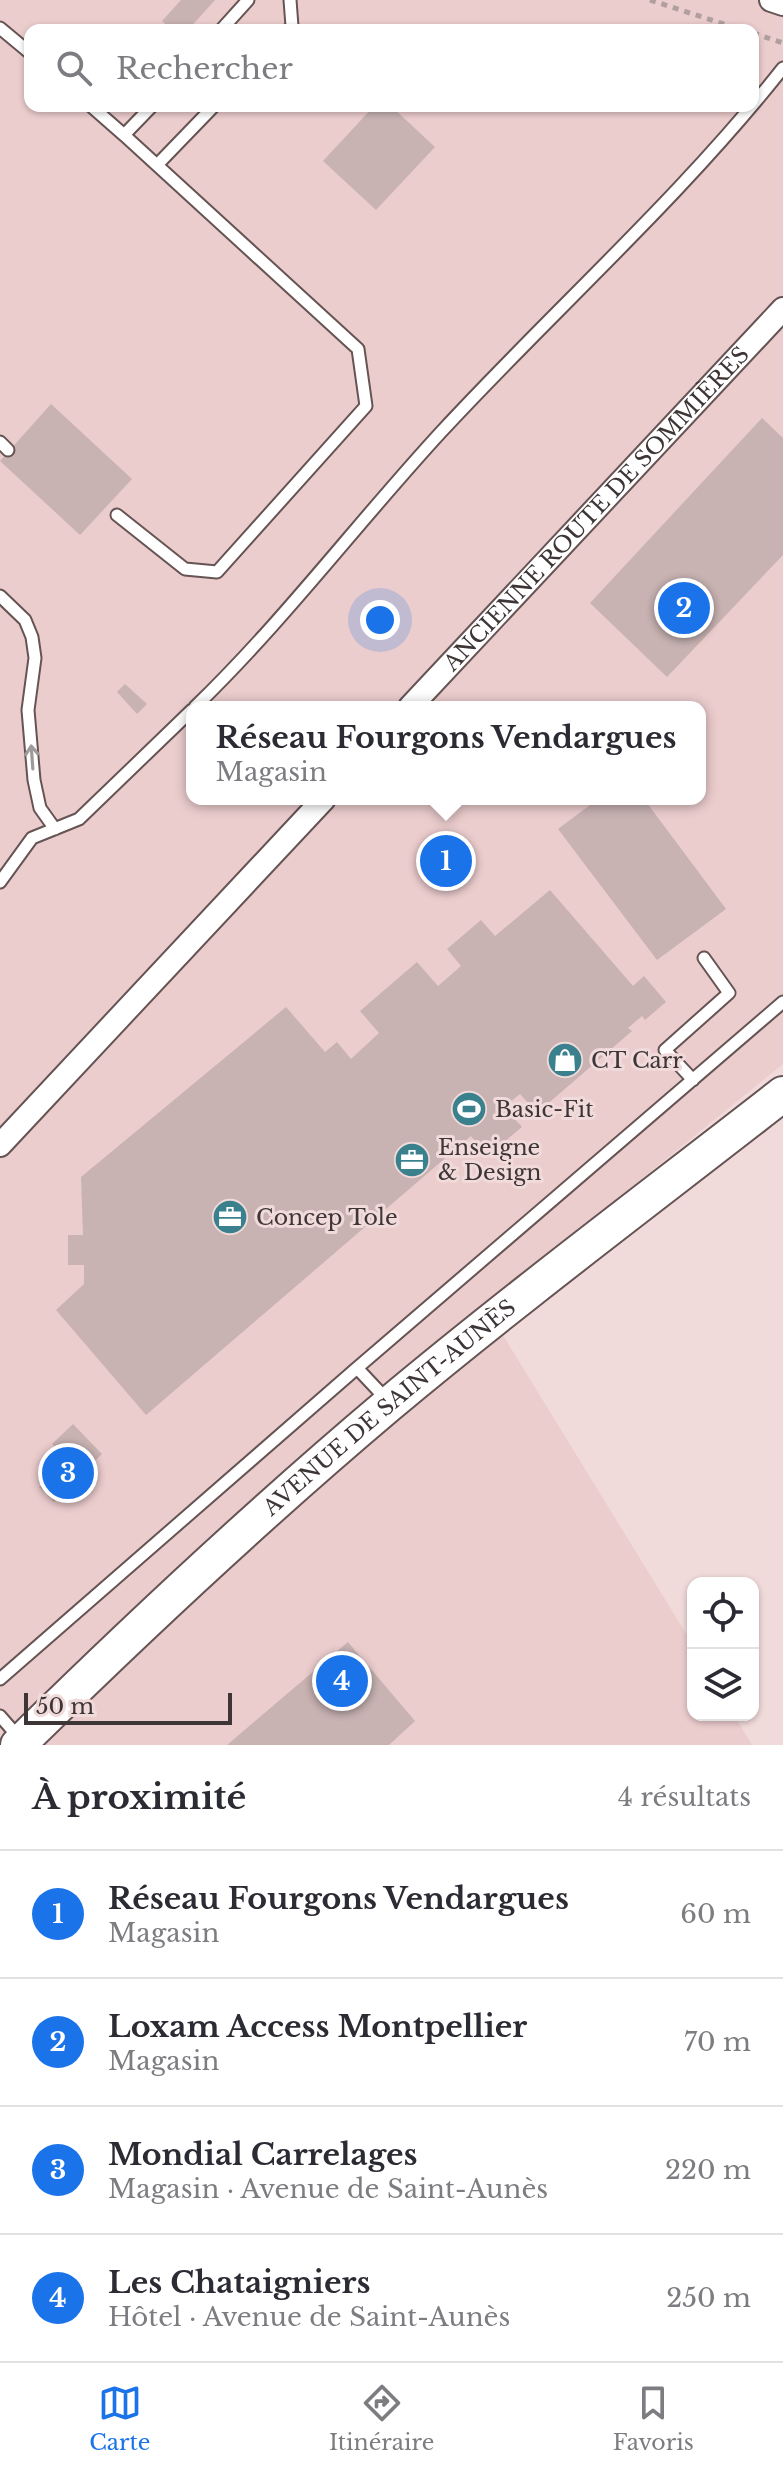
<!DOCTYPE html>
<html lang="fr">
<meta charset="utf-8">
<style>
:root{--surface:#fff;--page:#f7f7f7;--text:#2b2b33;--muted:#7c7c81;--line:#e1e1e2;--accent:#1a73e8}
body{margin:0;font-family:"Libre Baskerville",serif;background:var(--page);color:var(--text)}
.controls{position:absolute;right:24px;bottom:24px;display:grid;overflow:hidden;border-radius:16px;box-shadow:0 2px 6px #0004}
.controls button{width:72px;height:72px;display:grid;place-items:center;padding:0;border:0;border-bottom:2px solid var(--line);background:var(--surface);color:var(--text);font:40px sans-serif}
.scale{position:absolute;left:24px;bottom:20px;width:208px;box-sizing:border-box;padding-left:8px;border:4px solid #3e3536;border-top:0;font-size:22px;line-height:28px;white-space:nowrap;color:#3e3536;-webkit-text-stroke:6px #f1dada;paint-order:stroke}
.you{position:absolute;left:380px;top:620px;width:28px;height:28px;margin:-20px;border:6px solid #fff;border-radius:50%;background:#1a73e8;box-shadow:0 0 0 12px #1a73e833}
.badge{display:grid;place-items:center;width:52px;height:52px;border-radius:50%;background:var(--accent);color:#fff;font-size:26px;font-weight:700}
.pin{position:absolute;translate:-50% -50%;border:4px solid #fff;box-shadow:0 2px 8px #0006}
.popup{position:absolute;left:186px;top:701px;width:520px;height:104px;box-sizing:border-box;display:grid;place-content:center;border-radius:16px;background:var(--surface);filter:drop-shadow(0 2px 6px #0005);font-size:26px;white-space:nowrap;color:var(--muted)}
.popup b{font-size:30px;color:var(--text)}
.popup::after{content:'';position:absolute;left:50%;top:100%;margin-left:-16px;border:16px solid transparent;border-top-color:var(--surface)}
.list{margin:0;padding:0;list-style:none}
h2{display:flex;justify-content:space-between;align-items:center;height:104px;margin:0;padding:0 32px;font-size:34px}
h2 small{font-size:26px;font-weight:400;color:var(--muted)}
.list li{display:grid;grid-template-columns:52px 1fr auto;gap:24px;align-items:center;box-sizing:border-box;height:128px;padding:0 32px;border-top:2px solid var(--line)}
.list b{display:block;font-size:30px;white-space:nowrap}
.list p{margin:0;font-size:26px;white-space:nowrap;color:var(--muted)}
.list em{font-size:26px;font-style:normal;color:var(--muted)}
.icon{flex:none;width:44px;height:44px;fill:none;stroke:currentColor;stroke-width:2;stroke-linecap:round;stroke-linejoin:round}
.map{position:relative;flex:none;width:783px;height:1745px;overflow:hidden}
.search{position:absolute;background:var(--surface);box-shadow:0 2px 6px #0004;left:24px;right:24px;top:24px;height:88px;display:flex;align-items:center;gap:20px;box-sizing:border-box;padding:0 28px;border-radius:16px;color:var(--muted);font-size:30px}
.sheet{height:616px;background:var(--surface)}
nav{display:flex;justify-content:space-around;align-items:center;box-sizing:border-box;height:112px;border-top:2px solid var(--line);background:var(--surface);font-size:22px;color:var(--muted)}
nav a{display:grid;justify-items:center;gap:4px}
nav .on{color:var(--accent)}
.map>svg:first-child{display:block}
</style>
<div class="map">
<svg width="783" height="1745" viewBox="0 0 783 1745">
<rect width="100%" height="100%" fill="#f1dada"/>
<path fill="#eccdce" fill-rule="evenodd" d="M0 0H783V1064L485 1306 693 1645V1715H734L752 1745H0ZM30 30H753V106H30ZM192 707H700V799H192Z"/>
<path fill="#c8b2b2" d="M181 0H215L188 30H172L162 21Z
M374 106H391L435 147 376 210 323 161Z
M51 404 132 479 80 535 0 461Z
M762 418 783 438V555L667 677 590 603Z
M125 684 147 704 137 714 117 692Z
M598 799H644L726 909 657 960 558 829Z
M550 890 633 986 644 976 666 1002 645 1020 642 1016 628 1028 632 1031 537 1113 520 1094 504 1107 522 1127 487 1156 471 1136 146 1415 56 1310 84 1284V1265H68V1235H83L81 1177 286 1007 325 1052 337 1042 351 1059 379 1033 360 1011 417 962 438 986 461 966 447 949 481 920 495 936Z
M73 1424 102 1454 54 1502 39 1487 68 1460 52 1444Z
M348 1642 415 1721 389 1745H227Z"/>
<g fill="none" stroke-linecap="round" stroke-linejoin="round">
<defs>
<path id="service" d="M0 28 30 53
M221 30 248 0
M288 30 292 26 290 0
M91 106 124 135 152 106
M157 165 214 106
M0 442 8 450
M117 515 185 569 217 572 366 406 358 349 124 135
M0 596 25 620 32 637 35 658 28 710 34 780 40 808 55 829
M195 707C284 621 358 522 442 431 555 309 680 198 783 68
M0 882 32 838 79 819 192 710
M693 1080 665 1050 729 993 704 958
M388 1401 357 1368 783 1002
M0 1679 357 1368
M0 1716 21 1740"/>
<g id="minor">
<path d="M771 0 783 4"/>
<path id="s1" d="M410 707 783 309"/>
<path d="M0 1145 324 799"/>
</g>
<g id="primary">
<path id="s2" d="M18 1745C137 1628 260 1513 388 1405 516 1298 651 1197 783 1094"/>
</g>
</defs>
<use href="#service" stroke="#665353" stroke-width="15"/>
<use href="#minor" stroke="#665353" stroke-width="26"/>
<use href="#primary" stroke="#665353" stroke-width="38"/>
<path stroke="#b19f9f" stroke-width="5" stroke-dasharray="6 6" stroke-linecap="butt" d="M650 0 742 30
M753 33 783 43"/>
<use href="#service" stroke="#fff" stroke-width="11"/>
<use href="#minor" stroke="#fff" stroke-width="22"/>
<use href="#primary" stroke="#fff" stroke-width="34"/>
</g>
<defs><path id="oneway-shaft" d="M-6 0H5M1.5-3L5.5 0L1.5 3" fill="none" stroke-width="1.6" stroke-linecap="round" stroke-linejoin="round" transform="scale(2)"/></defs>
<use stroke="#9e9a9a" href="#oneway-shaft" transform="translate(32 757) rotate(-94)"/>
<defs>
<symbol id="shop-disc" viewBox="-11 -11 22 22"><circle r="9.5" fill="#3b818d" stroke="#f1dada"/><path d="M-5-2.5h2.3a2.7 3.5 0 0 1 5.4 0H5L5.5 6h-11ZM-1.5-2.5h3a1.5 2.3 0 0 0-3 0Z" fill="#fff"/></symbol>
<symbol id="stadium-disc" viewBox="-11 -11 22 22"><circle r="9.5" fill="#3b818d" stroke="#f1dada"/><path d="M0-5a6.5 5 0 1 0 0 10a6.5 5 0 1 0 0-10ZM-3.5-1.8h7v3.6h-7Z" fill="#fff"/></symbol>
<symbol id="office-disc" viewBox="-11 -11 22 22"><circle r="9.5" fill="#3b818d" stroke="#f1dada"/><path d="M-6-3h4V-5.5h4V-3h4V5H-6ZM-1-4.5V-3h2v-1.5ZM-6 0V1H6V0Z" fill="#fff"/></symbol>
</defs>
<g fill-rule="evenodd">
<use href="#shop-disc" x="545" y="1040" width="40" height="40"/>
<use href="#stadium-disc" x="449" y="1089" width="40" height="40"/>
<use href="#office-disc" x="392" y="1140" width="40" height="40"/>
<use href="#office-disc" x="210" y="1197" width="40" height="40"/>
</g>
<g text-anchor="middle" stroke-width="6" stroke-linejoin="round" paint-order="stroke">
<g font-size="22" fill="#3e3536" stroke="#f1dada">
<text dy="8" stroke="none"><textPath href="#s1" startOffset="272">ANCIENNE ROUTE DE SOMMIÈRES</textPath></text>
<text dy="8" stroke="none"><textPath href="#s2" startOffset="502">AVENUE DE SAINT-AUNÈS</textPath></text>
</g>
<g font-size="22" fill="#3e3536" stroke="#f1dada" text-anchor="start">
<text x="591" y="1068">CT Carr</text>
<text x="495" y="1117">Basic-Fit</text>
<text x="438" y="1155">Enseigne<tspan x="438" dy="25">&amp; Design</tspan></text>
<text x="256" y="1225">Concep Tole</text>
</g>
</g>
</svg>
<div class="controls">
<button><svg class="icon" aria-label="locate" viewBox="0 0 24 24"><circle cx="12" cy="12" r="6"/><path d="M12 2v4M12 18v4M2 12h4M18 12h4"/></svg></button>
<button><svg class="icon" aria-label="layers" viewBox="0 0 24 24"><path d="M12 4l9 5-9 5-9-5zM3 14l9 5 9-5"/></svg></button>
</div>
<div class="scale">50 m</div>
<div class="you"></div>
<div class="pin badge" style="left:446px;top:861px">1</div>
<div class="popup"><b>Réseau Fourgons Vendargues</b>Magasin</div>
<div class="pin badge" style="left:684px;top:608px">2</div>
<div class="pin badge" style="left:68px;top:1473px">3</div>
<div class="pin badge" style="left:342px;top:1681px">4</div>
<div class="search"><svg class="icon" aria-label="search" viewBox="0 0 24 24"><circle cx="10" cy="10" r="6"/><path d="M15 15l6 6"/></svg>Rechercher</div>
</div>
<section class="sheet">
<h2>À proximité<small>4 résultats</small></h2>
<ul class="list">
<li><span class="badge">1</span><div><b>Réseau Fourgons Vendargues</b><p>Magasin</p></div><em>60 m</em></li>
<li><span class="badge">2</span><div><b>Loxam Access Montpellier</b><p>Magasin</p></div><em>70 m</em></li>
<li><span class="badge">3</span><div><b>Mondial Carrelages</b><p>Magasin · Avenue de Saint-Aunès</p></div><em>220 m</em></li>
<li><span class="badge">4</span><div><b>Les Chataigniers</b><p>Hôtel · Avenue de Saint-Aunès</p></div><em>250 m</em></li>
</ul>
</section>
<nav>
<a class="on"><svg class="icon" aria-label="map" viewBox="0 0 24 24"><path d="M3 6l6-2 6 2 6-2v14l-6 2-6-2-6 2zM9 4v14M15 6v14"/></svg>Carte</a>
<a><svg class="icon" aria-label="directions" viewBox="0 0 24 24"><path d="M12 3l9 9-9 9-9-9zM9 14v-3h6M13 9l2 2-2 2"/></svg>Itinéraire</a>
<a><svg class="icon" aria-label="saved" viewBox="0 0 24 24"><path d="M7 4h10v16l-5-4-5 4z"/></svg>Favoris</a>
</nav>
